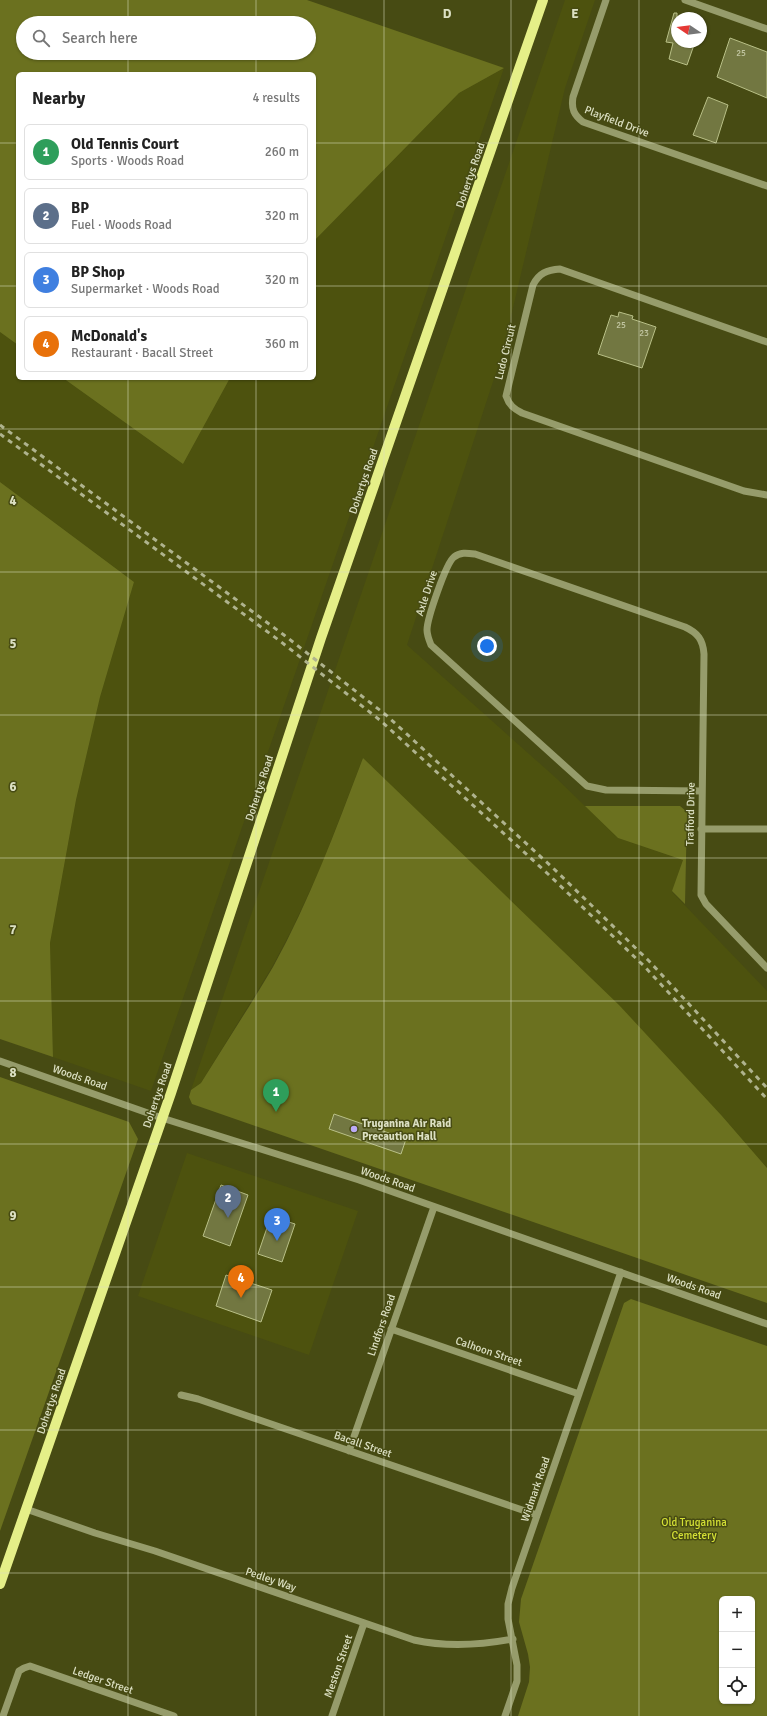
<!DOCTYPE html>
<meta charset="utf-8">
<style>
:root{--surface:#fff;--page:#f6f6f6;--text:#222;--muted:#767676;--line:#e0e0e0;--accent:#675f81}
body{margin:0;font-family:Signika,sans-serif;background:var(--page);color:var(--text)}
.controls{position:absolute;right:12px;bottom:12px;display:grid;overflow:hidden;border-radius:6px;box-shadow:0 1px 3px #0004}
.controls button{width:36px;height:36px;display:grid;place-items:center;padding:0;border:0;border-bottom:1px solid var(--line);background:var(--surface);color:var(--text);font:20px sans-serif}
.compass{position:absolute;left:671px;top:12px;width:36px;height:36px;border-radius:50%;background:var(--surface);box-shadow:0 1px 3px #0004;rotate:283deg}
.you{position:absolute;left:487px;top:646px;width:14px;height:14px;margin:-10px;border:3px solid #fff;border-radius:50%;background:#1a73e8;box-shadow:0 0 0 6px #1a73e833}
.badge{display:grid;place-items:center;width:26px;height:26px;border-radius:50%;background:var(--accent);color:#fff;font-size:13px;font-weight:700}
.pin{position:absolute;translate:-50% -33px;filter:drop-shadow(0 1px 2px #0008)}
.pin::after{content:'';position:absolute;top:21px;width:14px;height:12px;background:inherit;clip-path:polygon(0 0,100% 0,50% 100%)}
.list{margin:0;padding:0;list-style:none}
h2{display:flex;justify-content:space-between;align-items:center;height:52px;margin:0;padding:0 16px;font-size:17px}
h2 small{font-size:13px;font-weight:400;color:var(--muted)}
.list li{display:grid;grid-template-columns:26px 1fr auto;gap:12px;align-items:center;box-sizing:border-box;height:56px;margin:0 8px 8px;padding:0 8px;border:1px solid var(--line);border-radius:6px}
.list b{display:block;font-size:15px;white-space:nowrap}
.list p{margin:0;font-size:13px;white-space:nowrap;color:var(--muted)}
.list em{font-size:13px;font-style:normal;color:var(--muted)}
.icon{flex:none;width:22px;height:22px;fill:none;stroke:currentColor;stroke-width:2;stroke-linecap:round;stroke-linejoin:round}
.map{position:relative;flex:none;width:767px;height:1716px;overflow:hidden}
.search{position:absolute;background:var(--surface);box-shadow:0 1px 3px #0004;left:16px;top:16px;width:300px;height:44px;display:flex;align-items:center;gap:10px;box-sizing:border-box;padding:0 14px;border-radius:22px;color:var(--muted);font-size:15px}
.panel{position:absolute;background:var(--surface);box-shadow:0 1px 3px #0004;left:16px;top:72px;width:300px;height:308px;border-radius:6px}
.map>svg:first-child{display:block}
</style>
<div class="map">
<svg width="767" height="1716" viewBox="0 0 767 1716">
<rect width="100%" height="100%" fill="#474b13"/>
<path fill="#4d520e" d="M565 0H595L565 88 502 354 407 645 556 778 618 838 683 860 672 892 767 991V1168L722 1116 363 758 321 867 293 927 272 967 201 1083 191 1090Z
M504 68 151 1091 53 1057 50 943 76 800 100 697 134 582 0 482V332L18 345V378H63L183 464 230 378H314V241L459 93Z
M187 1153 358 1211 309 1355 138 1296Z"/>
<path fill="#6b711f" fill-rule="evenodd" d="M0 0H307L504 68 459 93 314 241V74H18V345L0 332ZM23 23H309V53H23Z
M63 378H230L183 464Z
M0 482 134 582 100 697 76 800 50 943 53 1057 0 1039Z
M363 758 619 1005 722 1116 767 1168V1303L192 1104 189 1097 191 1090 201 1083C225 1044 250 1006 273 967 310 900 336 829 363 758Z
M585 806H680L687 812 685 904 672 891 683 860 618 838Z
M0 1077 129 1122 138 1139 0 1531Z
M631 1299 767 1346V1716H518L529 1682 530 1667 528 1654 519 1622 521 1599 624 1303ZM722 1599H752V1701H722Z"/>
<path fill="#727741" stroke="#b9c087" d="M674 13H677V42H695L687 65 669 59 673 43 666 42Z
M730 38 767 52V98L717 77Z
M708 97 728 105 716 143 693 135Z
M619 312 633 316 632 319 656 327 642 368 598 354 611 315 618 317Z
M334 1114 406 1139 401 1154 329 1129Z
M221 1185 248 1195 230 1246 203 1236Z
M271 1216 295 1224 282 1262 258 1254Z
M226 1275 272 1290 261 1322 216 1306Z"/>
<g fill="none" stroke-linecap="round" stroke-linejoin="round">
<path stroke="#969c6b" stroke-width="7" d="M606 0 573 97C571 109 574 115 583 122L767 186
M685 0 767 29
M767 342 560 269C547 270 539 273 533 285L506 396C509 405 514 409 522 413L744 491 767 495
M702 791 606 790 587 786 431 645C429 640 427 635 427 630 427 619 446 563 454 557 460 552 467 553 475 554L685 627C698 633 703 640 704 654L701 895 706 904 767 968
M701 829H767
M0 1061 162 1118 359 1180 767 1324
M391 1329 579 1394
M181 1395 198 1399 537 1515
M349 1451 434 1207
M26 1509 95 1533 155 1551 414 1640C446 1647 481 1645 513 1639
M3 1716 19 1671 24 1668 30 1666 174 1716
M332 1716 364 1623
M505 1716 517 1681V1665L508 1619V1604L512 1588 621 1272"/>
<path stroke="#e5ef88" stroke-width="10" d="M0 1584 171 1093 321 638 543 0"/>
<path stroke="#afb38e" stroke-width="3" stroke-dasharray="5 5" stroke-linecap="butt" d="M0 425 284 635 386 715 553 868 649 961 767 1088
M0 434 280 641 381 721 548 874 644 966 767 1099"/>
</g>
<path fill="none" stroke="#dce0c3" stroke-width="1" stroke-opacity="0.55" d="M128 0V23M256 0V23M384 0V1716M511 0V1716M639 0V1716M128 53V74M256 53V74M0 143H18M314 143H767M0 286H18M314 286H767M128 378V1716M256 378V1716M0 429H767M0 572H767M0 715H767M0 858H767M0 1001H767M0 1144H767M0 1287H767M0 1430H767M0 1573H767"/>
<circle fill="#bbaaf6" stroke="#474b13" stroke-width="1.5" cx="354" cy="1129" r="4"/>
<g text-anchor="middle" stroke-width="3" stroke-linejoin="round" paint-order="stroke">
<g font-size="9" fill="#c2c6a2">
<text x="741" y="56">25</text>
<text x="621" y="328">25</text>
<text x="644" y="336">23</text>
</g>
<g font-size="11" fill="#dce0c3" stroke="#474b13">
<text transform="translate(617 121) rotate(21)" y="4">Playfield Drive</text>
<text transform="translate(470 175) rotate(-71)" y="4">Dohertys Road</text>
<text transform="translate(505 352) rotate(-76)" y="4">Ludo Circuit</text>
<text transform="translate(363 481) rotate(-71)" y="4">Dohertys Road</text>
<text transform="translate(426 593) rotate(-72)" y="4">Axle Drive</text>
<text transform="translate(259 788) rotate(-72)" y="4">Dohertys Road</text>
<text transform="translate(690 814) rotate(-89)" y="4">Trafford Drive</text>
<text transform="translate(80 1077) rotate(19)" y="4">Woods Road</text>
<text transform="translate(157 1095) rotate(-71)" y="4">Dohertys Road</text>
<text transform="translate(388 1179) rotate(19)" y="4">Woods Road</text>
<text transform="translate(694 1286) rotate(19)" y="4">Woods Road</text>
<text transform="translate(381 1325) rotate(-71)" y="4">Lindfors Road</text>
<text transform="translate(489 1351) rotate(19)" y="4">Calhoon Street</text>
<text transform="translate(51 1401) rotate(-71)" y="4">Dohertys Road</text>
<text transform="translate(363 1444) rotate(19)" y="4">Bacall Street</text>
<text transform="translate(535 1489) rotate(-71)" y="4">Widmark Road</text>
<text transform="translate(271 1579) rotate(19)" y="4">Pedley Way</text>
<text transform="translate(338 1666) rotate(-71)" y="4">Meston Street</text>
<text transform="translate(103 1680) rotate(19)" y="4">Ledger Street</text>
</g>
<g font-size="11" font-weight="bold" fill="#dce0c3" stroke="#474b13" text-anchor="start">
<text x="362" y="1127">Truganina Air Raid<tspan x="362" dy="13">Precaution Hall</tspan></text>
</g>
<g font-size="11" fill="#d4e035" stroke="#474b13">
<text x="694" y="1526">Old Truganina<tspan x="694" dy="13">Cemetery</tspan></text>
</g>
</g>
<g font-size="13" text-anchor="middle" font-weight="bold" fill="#dce0c3" stroke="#474b13" stroke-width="3" stroke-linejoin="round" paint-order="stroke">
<text x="447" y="18">D</text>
<text x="575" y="18">E</text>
<text x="13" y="505">4</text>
<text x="13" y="648">5</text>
<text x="13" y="791">6</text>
<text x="13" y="934">7</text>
<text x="13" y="1077">8</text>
<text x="13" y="1220">9</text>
</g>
</svg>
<div class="controls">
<button>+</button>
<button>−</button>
<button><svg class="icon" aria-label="locate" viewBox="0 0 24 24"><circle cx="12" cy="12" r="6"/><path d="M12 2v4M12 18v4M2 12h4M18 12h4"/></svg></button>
</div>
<svg class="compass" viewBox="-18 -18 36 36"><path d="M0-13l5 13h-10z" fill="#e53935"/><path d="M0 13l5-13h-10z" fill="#767676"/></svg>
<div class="you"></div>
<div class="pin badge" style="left:276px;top:1112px;background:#2e9e5b">1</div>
<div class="pin badge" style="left:228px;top:1218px;background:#5c6f8a">2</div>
<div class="pin badge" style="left:277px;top:1241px;background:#3f7fe0">3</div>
<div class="pin badge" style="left:241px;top:1298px;background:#e8710a">4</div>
<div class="search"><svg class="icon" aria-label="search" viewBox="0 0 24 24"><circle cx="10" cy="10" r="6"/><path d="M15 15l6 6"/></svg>Search here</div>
<section class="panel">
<h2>Nearby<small>4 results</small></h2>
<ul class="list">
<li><span class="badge" style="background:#2e9e5b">1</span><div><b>Old Tennis Court</b><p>Sports · Woods Road</p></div><em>260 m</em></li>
<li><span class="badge" style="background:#5c6f8a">2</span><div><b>BP</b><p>Fuel · Woods Road</p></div><em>320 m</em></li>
<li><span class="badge" style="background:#3f7fe0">3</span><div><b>BP Shop</b><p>Supermarket · Woods Road</p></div><em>320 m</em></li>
<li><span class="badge" style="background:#e8710a">4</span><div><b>McDonald's</b><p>Restaurant · Bacall Street</p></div><em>360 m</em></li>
</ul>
</section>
</div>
